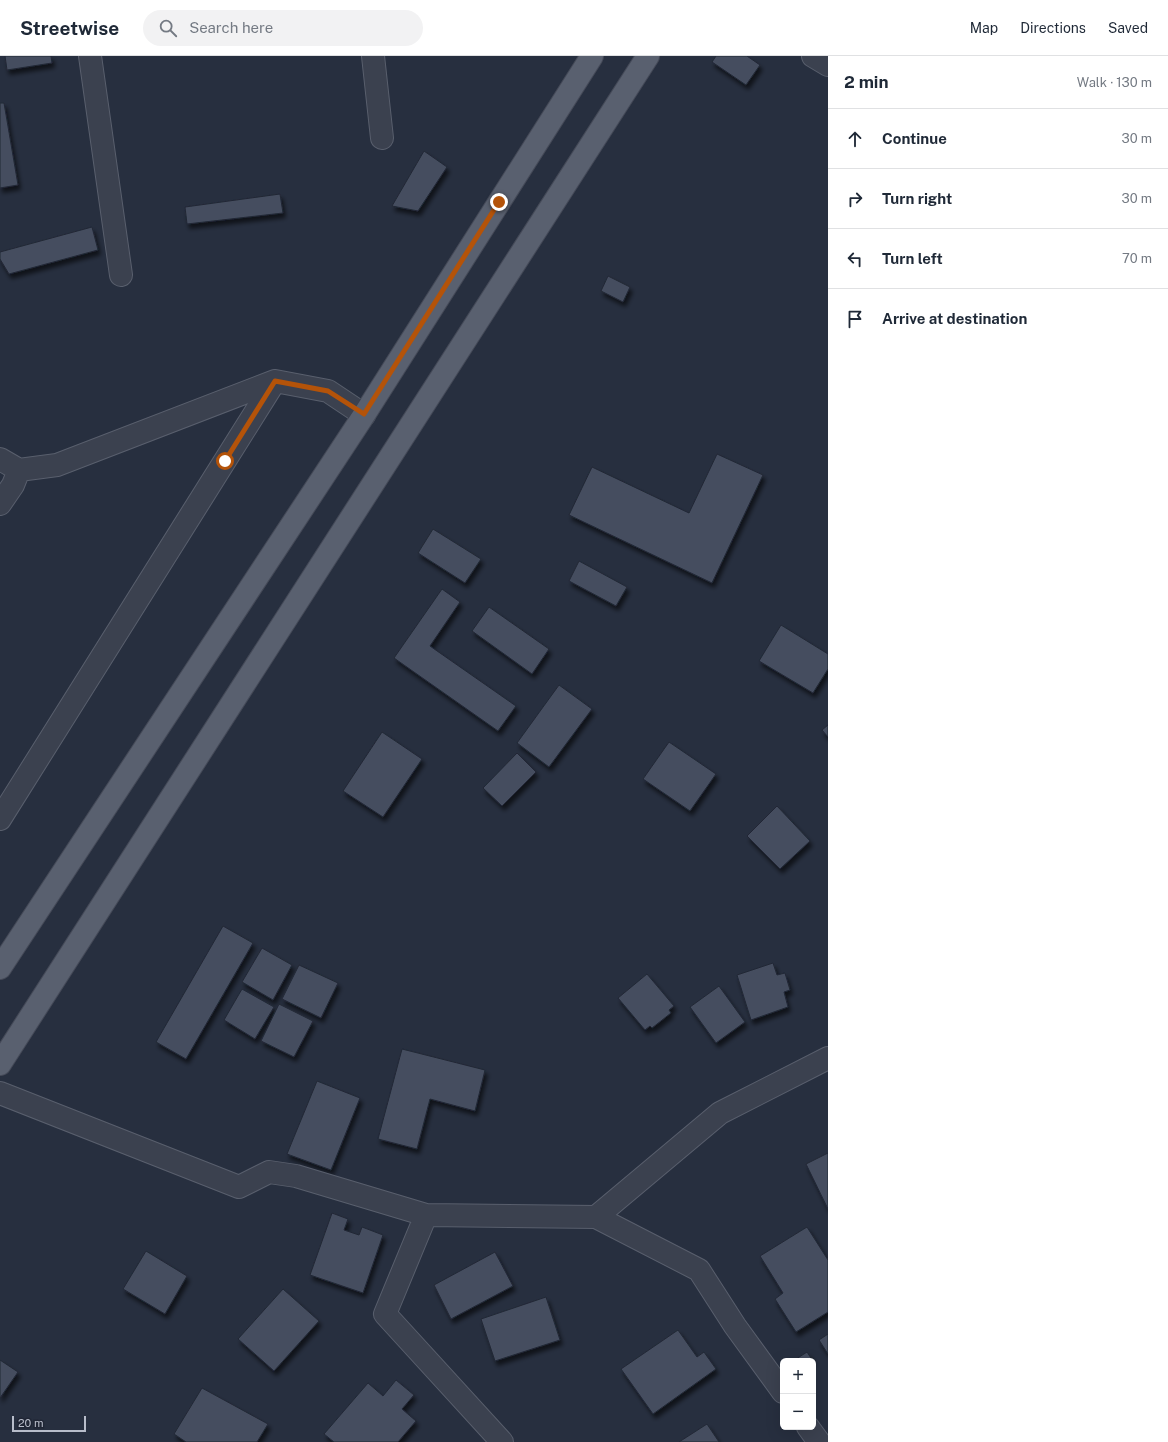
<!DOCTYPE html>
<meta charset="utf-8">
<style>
:root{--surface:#fff;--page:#f2f2f3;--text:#1f2937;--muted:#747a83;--line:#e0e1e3}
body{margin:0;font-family:"Public Sans",sans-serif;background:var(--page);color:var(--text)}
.controls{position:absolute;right:12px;bottom:12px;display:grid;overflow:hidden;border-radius:6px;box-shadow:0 4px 16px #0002}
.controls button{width:36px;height:36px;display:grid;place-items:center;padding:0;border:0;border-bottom:1px solid var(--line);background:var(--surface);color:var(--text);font:20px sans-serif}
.scale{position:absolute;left:12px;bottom:10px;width:74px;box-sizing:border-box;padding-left:4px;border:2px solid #b8bdca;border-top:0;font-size:11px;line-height:14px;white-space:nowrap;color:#b8bdca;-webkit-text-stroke:3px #202635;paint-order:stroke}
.stop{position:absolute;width:12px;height:12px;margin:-9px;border:3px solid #b45309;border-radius:50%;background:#fff}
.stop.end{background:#b45309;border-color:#fff;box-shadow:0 1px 4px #0008}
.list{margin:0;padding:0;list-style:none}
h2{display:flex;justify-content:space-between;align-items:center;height:52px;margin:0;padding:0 16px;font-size:17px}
h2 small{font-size:13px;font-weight:400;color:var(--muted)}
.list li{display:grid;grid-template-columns:26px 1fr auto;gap:12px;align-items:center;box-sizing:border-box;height:60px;padding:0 16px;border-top:1px solid var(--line)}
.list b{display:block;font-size:15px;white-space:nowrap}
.list em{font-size:13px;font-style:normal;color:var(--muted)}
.icon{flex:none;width:22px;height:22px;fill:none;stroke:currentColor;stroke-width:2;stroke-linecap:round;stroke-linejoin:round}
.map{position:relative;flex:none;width:828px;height:1386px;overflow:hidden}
header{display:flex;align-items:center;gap:24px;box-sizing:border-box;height:56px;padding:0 20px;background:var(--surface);border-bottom:1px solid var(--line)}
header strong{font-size:19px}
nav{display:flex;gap:22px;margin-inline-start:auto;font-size:14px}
.search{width:280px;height:36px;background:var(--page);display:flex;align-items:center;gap:10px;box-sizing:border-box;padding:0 14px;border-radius:22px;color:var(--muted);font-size:15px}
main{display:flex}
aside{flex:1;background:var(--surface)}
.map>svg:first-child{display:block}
</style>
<header>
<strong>Streetwise</strong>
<div class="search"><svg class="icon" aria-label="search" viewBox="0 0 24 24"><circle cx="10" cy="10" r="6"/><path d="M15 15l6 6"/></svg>Search here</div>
<nav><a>Map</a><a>Directions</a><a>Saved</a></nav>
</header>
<main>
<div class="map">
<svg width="828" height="1386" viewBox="0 0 828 1386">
<defs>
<filter id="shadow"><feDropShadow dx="2.5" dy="4.5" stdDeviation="2" flood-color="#0009"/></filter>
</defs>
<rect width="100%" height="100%" fill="#272f3f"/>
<path fill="#444d5e" stroke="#222836" filter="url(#shadow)" d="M5 0H51L52 7 7 14Z
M716 0H747L760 9 746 29 712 6Z
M0 47H4L18 129 0 132Z
M424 95 447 111 418 155 392 150Z
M280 138 283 157 187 168 185 151Z
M92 171 98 194 9 218 0 203V196Z
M608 220 630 231 623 246 601 235Z
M717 398 763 419 712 527 569 459 592 411 689 457Z
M433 473 481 503 465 527 418 497Z
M579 505 627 531 616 550 569 525Z
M442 533 460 546 430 590 516 650 498 675 394 602Z
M489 551 549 593 532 618 472 575Z
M781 569 828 598V613L813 637 759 605Z
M559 629 592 653 549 711 517 687Z
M828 669V681L822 674Z
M382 676 422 703 383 761 343 735Z
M669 686 716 718 690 755 643 723Z
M517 697 536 716 502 750 483 732Z
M777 750 810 785 780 813 747 780Z
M223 870 253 887 186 1003 156 986Z
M262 892 292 909 273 944 242 926Z
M773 907 777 919 785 917 790 934 784 936 788 951 751 964 737 919Z
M299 909 338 927 321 962 282 943Z
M647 918 674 950 669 954 671 957 652 972 650 970 645 974 618 942Z
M719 930 745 966 716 987 690 951Z
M242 933 274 951 255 983 224 964Z
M279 948 313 965 294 1001 261 985Z
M402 993 485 1014 475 1055 430 1043 417 1093 378 1083Z
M317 1025 360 1042 331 1114 287 1098Z
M828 1097V1153L806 1108Z
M332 1157 348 1163 344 1174 359 1179 362 1171 383 1179 363 1237 310 1219Z
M807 1171 828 1204V1256L796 1276 775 1243 783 1237 760 1200Z
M146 1195 187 1220 165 1258 123 1233Z
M495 1196 513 1230 451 1263 434 1229Z
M283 1233 319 1265 274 1315 238 1283Z
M546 1241 560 1284 495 1305 481 1263Z
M678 1274 697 1301 704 1296 716 1313 653 1358 621 1313Z
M828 1278V1298L819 1284Z
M807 1296 813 1305H793Z
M0 1304 18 1316 0 1342Z
M396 1324 414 1339 402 1353 416 1365 398 1386H334L324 1378 368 1327 383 1340Z
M202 1332 268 1368 257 1386H186L174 1378Z
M707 1368 719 1386H679Z"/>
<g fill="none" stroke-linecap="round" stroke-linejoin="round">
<defs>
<path id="minor" d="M90 0 121 219
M373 0 382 82
M813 0 828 9
M0 403 19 414
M0 448 13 429 19 414 57 409 275 325 328 335 364 359
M0 763 275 325
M0 1037 239 1131 269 1116 296 1120 426 1159
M783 1336 735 1270 699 1214 596 1161 720 1057 828 1002
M808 1371 819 1386
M502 1386 385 1258 426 1159 596 1161"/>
<path id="major" d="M0 912 364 359 592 0
M0 1008 648 0"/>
</defs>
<use href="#minor" stroke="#595f6d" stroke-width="24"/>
<use href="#major" stroke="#454a58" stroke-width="24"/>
<use href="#minor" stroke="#3b414f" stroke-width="22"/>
<use href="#major" stroke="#59606f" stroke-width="22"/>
</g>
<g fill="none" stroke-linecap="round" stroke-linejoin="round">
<path stroke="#b45309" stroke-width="5" d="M225 405 275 325 328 335 364 358 499 146"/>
</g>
</svg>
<div class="controls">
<button>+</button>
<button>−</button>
</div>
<div class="scale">20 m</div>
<div class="stop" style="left:225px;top:405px"></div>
<div class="stop end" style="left:499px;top:146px"></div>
</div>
<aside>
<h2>2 min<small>Walk · 130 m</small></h2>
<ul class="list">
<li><svg class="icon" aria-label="ahead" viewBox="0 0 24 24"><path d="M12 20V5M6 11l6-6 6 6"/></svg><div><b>Continue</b></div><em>30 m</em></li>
<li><svg class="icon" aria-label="right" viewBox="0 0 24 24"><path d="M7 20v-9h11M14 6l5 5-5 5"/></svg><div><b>Turn right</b></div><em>30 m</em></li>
<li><svg class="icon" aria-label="left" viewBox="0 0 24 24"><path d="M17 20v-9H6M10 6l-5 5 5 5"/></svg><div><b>Turn left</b></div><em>70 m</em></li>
<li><svg class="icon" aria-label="arrive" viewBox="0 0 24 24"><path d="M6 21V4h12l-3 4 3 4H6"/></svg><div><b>Arrive at destination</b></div></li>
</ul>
</aside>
</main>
